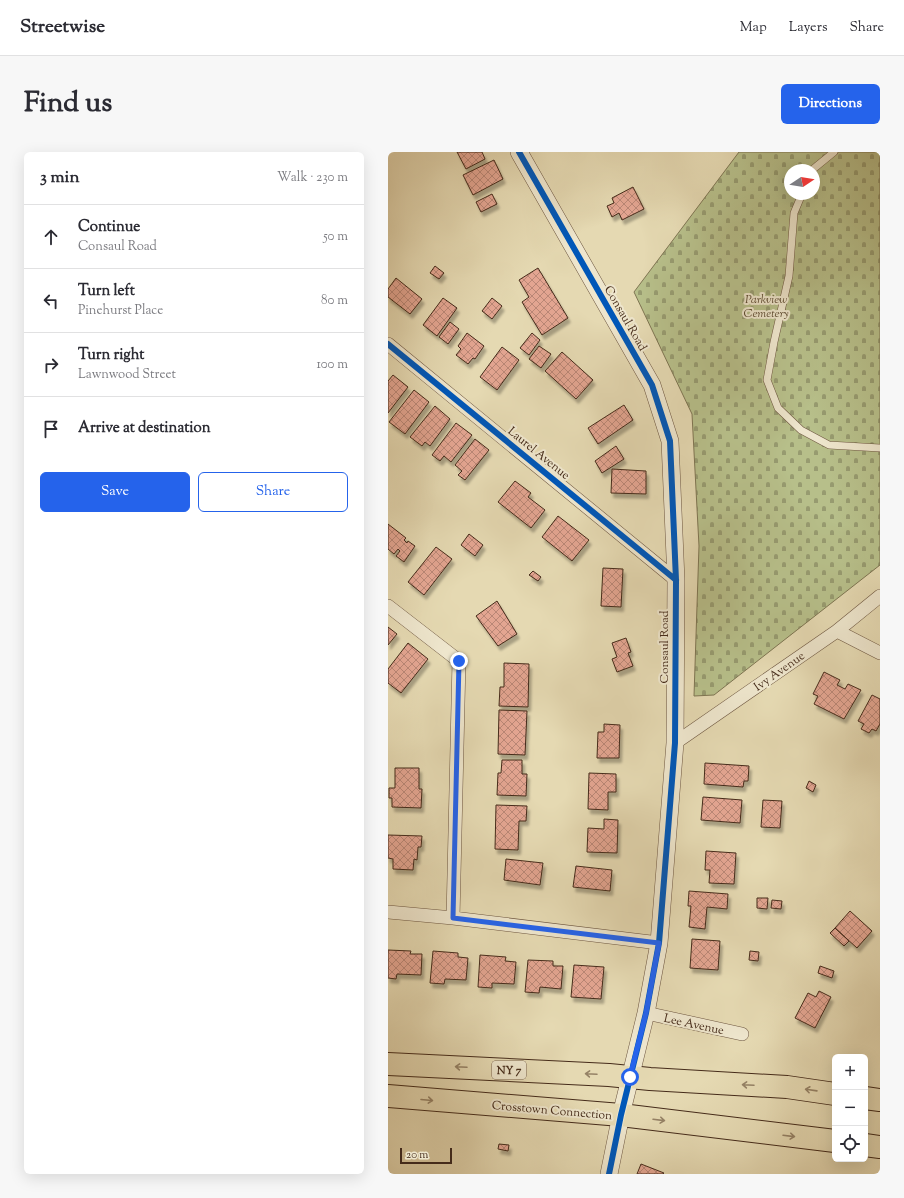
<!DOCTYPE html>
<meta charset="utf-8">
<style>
:root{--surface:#fff;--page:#f7f7f7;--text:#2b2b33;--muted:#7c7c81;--line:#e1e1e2;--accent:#2563eb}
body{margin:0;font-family:"Sorts Mill Goudy",serif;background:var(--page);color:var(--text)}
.controls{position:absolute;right:12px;bottom:12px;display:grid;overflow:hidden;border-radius:6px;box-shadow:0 4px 16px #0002}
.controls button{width:36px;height:36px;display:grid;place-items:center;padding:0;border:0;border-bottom:1px solid var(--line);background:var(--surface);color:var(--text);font:20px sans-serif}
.compass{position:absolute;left:396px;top:12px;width:36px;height:36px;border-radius:50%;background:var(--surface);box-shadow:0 4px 16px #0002;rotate:78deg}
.scale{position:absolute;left:12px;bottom:10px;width:52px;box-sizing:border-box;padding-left:4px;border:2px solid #452b1a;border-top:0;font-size:11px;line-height:14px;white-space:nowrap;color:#452b1a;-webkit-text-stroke:3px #eee6cd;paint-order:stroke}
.stop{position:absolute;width:12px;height:12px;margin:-9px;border:3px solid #2563eb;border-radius:50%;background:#fff}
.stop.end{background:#2563eb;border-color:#fff;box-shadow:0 1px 4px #0008}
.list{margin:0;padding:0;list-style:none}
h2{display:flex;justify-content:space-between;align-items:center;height:52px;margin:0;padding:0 16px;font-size:17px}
h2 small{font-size:13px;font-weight:400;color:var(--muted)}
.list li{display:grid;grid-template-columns:26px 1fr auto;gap:12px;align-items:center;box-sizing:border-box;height:64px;padding:0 16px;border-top:1px solid var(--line)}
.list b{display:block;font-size:15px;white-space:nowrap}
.list p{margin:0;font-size:13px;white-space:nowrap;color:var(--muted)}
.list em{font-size:13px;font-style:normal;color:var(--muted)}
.actions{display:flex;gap:8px;padding:12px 16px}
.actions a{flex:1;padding:9px 0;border:1px solid var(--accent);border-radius:6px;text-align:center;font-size:14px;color:var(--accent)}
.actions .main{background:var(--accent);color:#fff}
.icon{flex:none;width:22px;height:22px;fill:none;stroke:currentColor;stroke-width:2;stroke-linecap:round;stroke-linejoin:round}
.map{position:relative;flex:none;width:492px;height:1022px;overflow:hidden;border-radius:6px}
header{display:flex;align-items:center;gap:24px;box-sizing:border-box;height:56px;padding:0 20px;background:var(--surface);border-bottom:1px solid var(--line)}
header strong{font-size:19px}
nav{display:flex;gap:22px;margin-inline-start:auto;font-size:14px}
.intro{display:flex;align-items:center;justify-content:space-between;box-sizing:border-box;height:96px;padding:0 24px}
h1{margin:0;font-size:28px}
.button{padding:10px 18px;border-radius:6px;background:var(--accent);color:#fff;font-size:14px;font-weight:700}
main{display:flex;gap:24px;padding:0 24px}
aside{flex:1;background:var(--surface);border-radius:6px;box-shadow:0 4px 16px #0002}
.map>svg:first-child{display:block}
</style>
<header>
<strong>Streetwise</strong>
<nav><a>Map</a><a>Layers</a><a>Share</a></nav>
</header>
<div class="intro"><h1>Find us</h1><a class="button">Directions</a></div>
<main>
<aside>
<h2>3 min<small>Walk · 230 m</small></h2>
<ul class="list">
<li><svg class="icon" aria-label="ahead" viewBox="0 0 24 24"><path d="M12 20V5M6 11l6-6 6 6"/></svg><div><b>Continue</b><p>Consaul Road</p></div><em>50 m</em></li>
<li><svg class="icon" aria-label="left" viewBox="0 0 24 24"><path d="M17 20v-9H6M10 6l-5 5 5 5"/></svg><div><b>Turn left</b><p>Pinehurst Place</p></div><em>80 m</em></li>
<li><svg class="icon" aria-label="right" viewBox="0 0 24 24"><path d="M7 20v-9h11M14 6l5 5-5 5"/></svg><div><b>Turn right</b><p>Lawnwood Street</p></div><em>100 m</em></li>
<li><svg class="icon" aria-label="arrive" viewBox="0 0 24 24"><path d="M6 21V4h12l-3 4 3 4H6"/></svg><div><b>Arrive at destination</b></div></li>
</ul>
<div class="actions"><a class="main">Save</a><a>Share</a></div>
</aside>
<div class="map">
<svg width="492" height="1022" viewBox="0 0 492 1022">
<defs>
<pattern id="cemetery-stones" width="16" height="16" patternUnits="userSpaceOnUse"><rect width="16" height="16" fill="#b7bf8a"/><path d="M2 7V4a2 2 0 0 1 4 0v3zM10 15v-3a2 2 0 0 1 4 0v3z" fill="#979b70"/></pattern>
<pattern id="building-cross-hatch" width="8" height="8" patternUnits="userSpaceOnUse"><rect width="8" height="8" fill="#e3a591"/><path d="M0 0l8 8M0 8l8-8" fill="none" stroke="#ba8776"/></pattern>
<filter id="shadow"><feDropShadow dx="2.5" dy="4.5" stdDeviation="1" flood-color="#0004"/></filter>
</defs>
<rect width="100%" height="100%" fill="#e5d9b2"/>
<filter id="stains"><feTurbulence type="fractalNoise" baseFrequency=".005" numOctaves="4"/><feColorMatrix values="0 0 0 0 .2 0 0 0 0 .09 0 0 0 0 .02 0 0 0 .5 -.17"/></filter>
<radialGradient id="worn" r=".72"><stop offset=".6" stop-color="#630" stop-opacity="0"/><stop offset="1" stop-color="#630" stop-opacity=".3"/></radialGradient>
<path fill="url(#cemetery-stones)" stroke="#7e7552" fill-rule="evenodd" d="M351 0H492V413L326 543 306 544 311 394 304 262 246 140ZM402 18H426V42H402Z"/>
<path fill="url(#building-cross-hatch)" stroke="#452b1a" filter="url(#shadow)" d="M69 0H94L97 7 78 17Z
M106 8 115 27 85 43 75 23Z
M245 35 256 57 234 68 231 61 224 65 219 54 226 51 224 46Z
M104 42 109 52 93 60 88 50Z
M47 114 56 121 51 127 42 121Z
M150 116 180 166 154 183 134 150 141 145 131 128Z
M8 126 34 147 22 162 0 145V137Z
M55 146 69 156 49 184 35 173Z
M104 146 114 154 104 167 94 159Z
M62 170 71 177 60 192 51 185Z
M79 181 96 194 87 207 85 206 80 212 68 203 73 197 70 194Z
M144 181 152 188 141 203 132 196Z
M151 194 163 202 153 216 141 207Z
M114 195 131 208 109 238 92 225Z
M174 200 205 228 188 247 157 219Z
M5 223 20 235 0 261V229Z
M26 238 41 250 17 282 1 270Z
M236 253 245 268 210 292 200 276Z
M47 254 62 267 42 294 37 290 34 294 22 285Z
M68 271 84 283 63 310 56 304 52 309 44 303Z
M87 287 101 298 77 328 70 323 74 319 67 313Z
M228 294 236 307 214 321 207 309Z
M224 317 258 319V342L223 341Z
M127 329 143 341 140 345 157 358 143 376 110 350Z
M170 364 201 388 184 409 154 385Z
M0 372 18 386 16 388 19 391 20 389 27 394 16 410 8 404 12 399 10 397 6 402 0 397Z
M81 382 95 393 87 404 73 393Z
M48 395 64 407 36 443 20 430Z
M215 416 235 417 233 455 213 454Z
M145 419 153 425 150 429 141 423Z
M109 449 129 482 110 494 88 464Z
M0 475 9 482 0 493Z
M238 486 243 500 240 501 245 514 229 520 224 507 229 505 224 491Z
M20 491 40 507 13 541 0 531V517Z
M116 511 141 512 140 555 111 554 112 535H116Z
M436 520 452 528 449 533 457 537 460 532 473 538 456 567 426 552 430 544 425 542Z
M484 543 492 547V572L488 579 484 577 481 581 473 577 476 572 470 569Z
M111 558 139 559 137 603 110 602Z
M216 572 232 573 231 606H209L210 580H216Z
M114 608H134V622H139L138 644 109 643 110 621H113Z
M317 611 361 614 360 629H356L355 635 316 632Z
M7 616H31V637H34L33 656 4 655V646H1V636H7Z
M201 621 228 622V640H220V658L200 657Z
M421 629 428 633 425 640 418 636Z
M315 645 354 648 352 671 313 668Z
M375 648 394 649 392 676 373 675Z
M108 653 139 654 138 669H131L130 698 107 697Z
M216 667 230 668 229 701 199 700 200 676 216 677Z
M0 683 34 684 33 695H30L29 708 26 707 25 718 5 717V707L0 706Z
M318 699 348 701 346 732 321 731 322 718H317Z
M118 707 155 711 152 733 116 728Z
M188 714 224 718 222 739 185 735Z
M301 739 340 742 339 757 319 755 317 777 301 775 303 754H300Z
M369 746H380L379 757 369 756Z
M384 748 394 749 393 757 383 756Z
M462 759 484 779 469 796 447 776Z
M447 776 461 789 456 794 442 781Z
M304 787 332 789 330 818 302 816Z
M0 798 23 799 22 802H34L33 823 9 822 8 827 0 826Z
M45 799 70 801V805L80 806 78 828 57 827 56 832 42 831Z
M362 799 371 800 370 809 361 808Z
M92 803 118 805 117 809 128 810 126 832 104 831V836L90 835Z
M140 808 165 809V814H175L173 837 152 835 151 841 137 840Z
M186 813 216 815 213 847 183 845Z
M432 814 446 819 444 826 430 821Z
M431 839 443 845 427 876 407 866 420 841 428 845Z
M111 992 121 993 120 999 110 997Z
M253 1012 276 1021 275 1022H249Z"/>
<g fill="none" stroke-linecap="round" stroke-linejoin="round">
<defs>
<path id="service" d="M424 18 446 0
M414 42 406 61 401 124 386 190 379 228 390 256 413 278 441 293 492 296"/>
<path id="minor" d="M0 192 288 428
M0 454 71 509 65 766
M449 479 492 501
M287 591 449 479 492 444
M0 760 65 766 271 791
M258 861 354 882"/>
<path id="tertiary" d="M131 0 264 233 282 289 288 428 287 591 271 791 258 861 233 963 221 1022"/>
<path id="trunk" d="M0 912 221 923 262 927 399 935 447 942
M0 944 233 963 447 989
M477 946 492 948
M477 993 492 995"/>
</defs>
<use href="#service" stroke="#6d5640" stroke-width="8"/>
<use href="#minor" stroke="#6d5640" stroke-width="14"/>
<use href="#tertiary" stroke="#6d5640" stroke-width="18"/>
<use href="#trunk" stroke="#452b1a" stroke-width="24"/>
<use href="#service" stroke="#eee6cd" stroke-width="7"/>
<use href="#minor" stroke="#eee6cd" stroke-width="13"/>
<use href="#tertiary" stroke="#eee6cd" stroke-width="17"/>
<use href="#trunk" stroke="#e5d9b2" stroke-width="22"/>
<defs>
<path id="cycleway" d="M131 0 264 233 282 289 288 428 287 591 271 791 258 861 233 963 221 1022
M0 192 288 428"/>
</defs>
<use href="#cycleway" stroke="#eee6cd" stroke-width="8"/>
<use href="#cycleway" stroke="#0057b8" stroke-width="6"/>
</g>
<defs><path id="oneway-shaft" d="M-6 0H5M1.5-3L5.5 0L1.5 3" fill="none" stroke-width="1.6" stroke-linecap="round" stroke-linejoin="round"/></defs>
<g stroke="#958266">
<use href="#oneway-shaft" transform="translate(73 915) rotate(-177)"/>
<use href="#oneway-shaft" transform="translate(203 922) rotate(-177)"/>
<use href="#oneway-shaft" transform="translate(360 933) rotate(-177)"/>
<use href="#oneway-shaft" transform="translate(423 938) rotate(-172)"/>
<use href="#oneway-shaft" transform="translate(39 948) rotate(5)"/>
<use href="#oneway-shaft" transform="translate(271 968) rotate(7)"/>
<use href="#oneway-shaft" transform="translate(401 984) rotate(7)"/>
</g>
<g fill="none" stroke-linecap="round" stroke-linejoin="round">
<path stroke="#2563eb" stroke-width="5" d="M71 509 65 766 271 791 258 861 242 925"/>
</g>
<g text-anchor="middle" stroke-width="4" stroke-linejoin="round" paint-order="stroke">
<rect fill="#eee6cd" stroke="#786350" stroke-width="1" x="104" y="909" width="34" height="18" rx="3"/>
<g font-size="11" font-weight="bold" fill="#452b1a">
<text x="121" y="922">NY 7</text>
</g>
<g font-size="12" font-style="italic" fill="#5c4930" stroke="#eee6cd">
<text x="378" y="151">Parkview<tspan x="378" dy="14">Cemetery</tspan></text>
</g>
<g font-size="12" fill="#452b1a" stroke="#eee6cd">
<text transform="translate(238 166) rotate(60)" y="4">Consaul Road</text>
<text transform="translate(151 301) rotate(39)" y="4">Laurel Avenue</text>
<text transform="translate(276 495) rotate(-90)" y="4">Consaul Road</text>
<text transform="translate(391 519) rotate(-35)" y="4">Ivy Avenue</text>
<text transform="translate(306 872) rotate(12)" y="4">Lee Avenue</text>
<text transform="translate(164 958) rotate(5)" y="4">Crosstown Connection</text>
</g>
</g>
<rect width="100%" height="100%" filter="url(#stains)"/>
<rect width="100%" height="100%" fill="url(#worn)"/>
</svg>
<div class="controls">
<button>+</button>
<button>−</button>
<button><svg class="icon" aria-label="locate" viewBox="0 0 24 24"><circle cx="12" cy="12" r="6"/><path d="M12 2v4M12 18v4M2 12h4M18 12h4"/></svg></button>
</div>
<svg class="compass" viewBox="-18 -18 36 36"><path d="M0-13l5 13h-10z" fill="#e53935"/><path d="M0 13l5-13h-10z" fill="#7c7c81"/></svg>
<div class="scale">20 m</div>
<div class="stop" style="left:242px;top:925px"></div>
<div class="stop end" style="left:71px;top:509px"></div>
</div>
</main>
